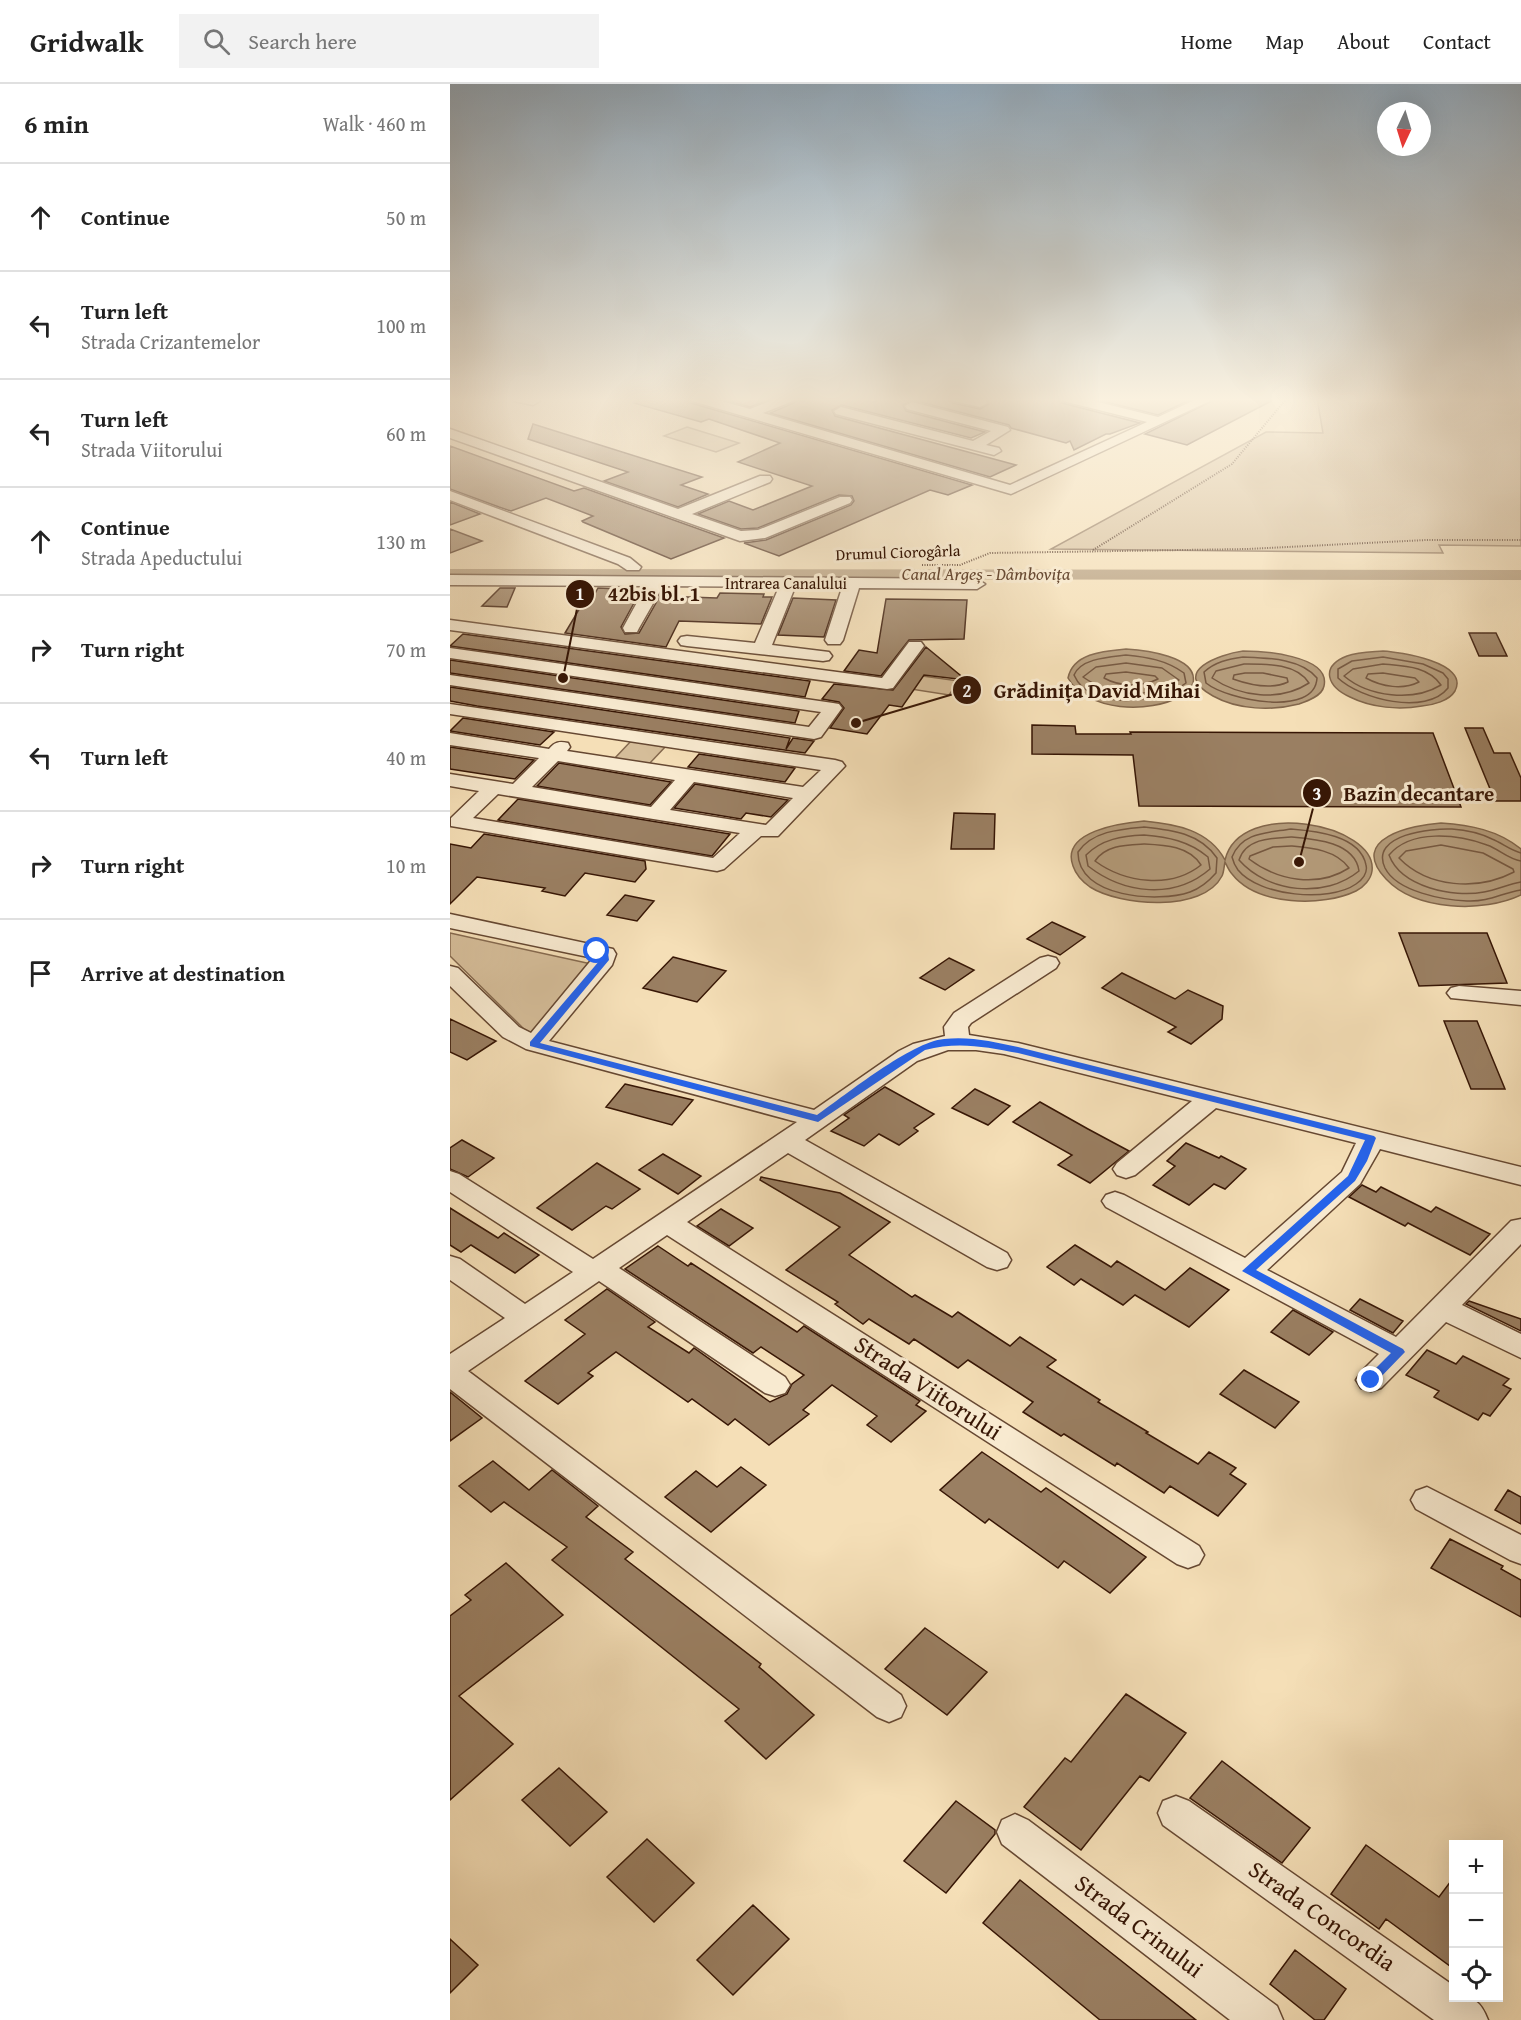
<!DOCTYPE html>
<meta charset="utf-8">
<style>
:root{--surface:#fff;--page:#f2f2f2;--text:#222;--muted:#767676;--line:#e0e0e0}
body{margin:0;font-family:"Gentium Book Plus",serif;background:var(--page);color:var(--text)}
.controls{position:absolute;right:18px;bottom:18px;display:grid;overflow:hidden;border-radius:0px;box-shadow:0 6px 24px #0002}
.controls button{width:54px;height:54px;display:grid;place-items:center;padding:0;border:0;border-bottom:2px solid var(--line);background:var(--surface);color:var(--text);font:30px sans-serif}
.compass{position:absolute;left:927px;top:18px;width:54px;height:54px;border-radius:50%;background:var(--surface);box-shadow:0 6px 24px #0002;rotate:184deg}
.stop{position:absolute;width:18px;height:18px;margin:-14px;border:4px solid #2563eb;border-radius:50%;background:#fff}
.stop.end{background:#2563eb;border-color:#fff;box-shadow:0 2px 6px #0008}
.list{margin:0;padding:0;list-style:none}
h2{display:flex;justify-content:space-between;align-items:center;height:78px;margin:0;padding:0 24px;font-size:26px}
h2 small{font-size:20px;font-weight:400;color:var(--muted)}
.list li{display:grid;grid-template-columns:39px 1fr auto;gap:18px;align-items:center;box-sizing:border-box;height:108px;padding:0 24px;border-top:2px solid var(--line)}
.list b{display:block;font-size:22px;white-space:nowrap}
.list p{margin:0;font-size:20px;white-space:nowrap;color:var(--muted)}
.list em{font-size:20px;font-style:normal;color:var(--muted)}
.icon{flex:none;width:33px;height:33px;fill:none;stroke:currentColor;stroke-width:2;stroke-linecap:round;stroke-linejoin:round}
.map{position:relative;flex:none;width:1071px;height:1936px;overflow:hidden}
header{display:flex;align-items:center;gap:36px;box-sizing:border-box;height:84px;padding:0 30px;background:var(--surface);border-bottom:2px solid var(--line)}
header strong{font-size:28px}
nav{display:flex;gap:33px;margin-inline-start:auto;font-size:21px}
.search{width:420px;height:54px;background:var(--page);display:flex;align-items:center;gap:15px;box-sizing:border-box;padding:0 21px;border-radius:0px;color:var(--muted);font-size:22px}
main{display:flex}
aside{flex:1;background:var(--surface)}
.map>svg:first-child{display:block}
</style>
<header>
<strong>Gridwalk</strong>
<div class="search"><svg class="icon" aria-label="search" viewBox="0 0 24 24"><circle cx="10" cy="10" r="6"/><path d="M15 15l6 6"/></svg>Search here</div>
<nav><a>Home</a><a>Map</a><a>About</a><a>Contact</a></nav>
</header>
<main>
<aside>
<h2>6 min<small>Walk · 460 m</small></h2>
<ul class="list">
<li><svg class="icon" aria-label="ahead" viewBox="0 0 24 24"><path d="M12 20V5M6 11l6-6 6 6"/></svg><div><b>Continue</b></div><em>50 m</em></li>
<li><svg class="icon" aria-label="left" viewBox="0 0 24 24"><path d="M17 20v-9H6M10 6l-5 5 5 5"/></svg><div><b>Turn left</b><p>Strada Crizantemelor</p></div><em>100 m</em></li>
<li><svg class="icon" aria-label="left" viewBox="0 0 24 24"><path d="M17 20v-9H6M10 6l-5 5 5 5"/></svg><div><b>Turn left</b><p>Strada Viitorului</p></div><em>60 m</em></li>
<li><svg class="icon" aria-label="ahead" viewBox="0 0 24 24"><path d="M12 20V5M6 11l6-6 6 6"/></svg><div><b>Continue</b><p>Strada Apeductului</p></div><em>130 m</em></li>
<li><svg class="icon" aria-label="right" viewBox="0 0 24 24"><path d="M7 20v-9h11M14 6l5 5-5 5"/></svg><div><b>Turn right</b></div><em>70 m</em></li>
<li><svg class="icon" aria-label="left" viewBox="0 0 24 24"><path d="M17 20v-9H6M10 6l-5 5 5 5"/></svg><div><b>Turn left</b></div><em>40 m</em></li>
<li><svg class="icon" aria-label="right" viewBox="0 0 24 24"><path d="M7 20v-9h11M14 6l5 5-5 5"/></svg><div><b>Turn right</b></div><em>10 m</em></li>
<li><svg class="icon" aria-label="arrive" viewBox="0 0 24 24"><path d="M6 21V4h12l-3 4 3 4H6"/></svg><div><b>Arrive at destination</b></div></li>
</ul>
</aside>
<div class="map">
<svg width="1071" height="1936" viewBox="0 0 1071 1936">
<rect width="100%" height="100%" fill="#f5dfb7"/>
<filter id="stains"><feTurbulence type="fractalNoise" baseFrequency=".00333" numOctaves="4"/><feColorMatrix values="0 0 0 0 .2 0 0 0 0 .09 0 0 0 0 .02 0 0 0 .5 -.17"/></filter>
<radialGradient id="worn" r=".72"><stop offset=".6" stop-color="#630" stop-opacity="0"/><stop offset="1" stop-color="#630" stop-opacity=".3"/></radialGradient>
<path fill="#d5bd99" stroke="#866a4f" stroke-width="1.5" d="M867 314H1071V462L989 461 993 469 601 465 816 348 873 349Z
M237 343 289 359 266 368 214 352Z
M458 590 509 597 499 611 448 603Z
M181 657 216 662 199 680 164 675Z
M0 849 155 883 95 956 74 945 0 872Z"/>
<path fill="#b49b7a" stroke="#82664b" stroke-width="1.5" d="M676 565C693 566 749 572 743 599 741 604 736 609 731 612 700 630 637 628 618 594 623 569 654 567 676 565Z
M793 567C811 567 881 571 874 602 872 612 858 617 849 620 822 627 788 626 763 612 719 588 770 570 793 567Z
M933 567C949 568 1020 578 1005 607 999 617 983 621 972 622 949 626 922 624 900 613 878 603 869 583 897 572 908 568 921 568 933 567Z
M694 737C726 740 759 746 775 776 790 713 928 740 922 787 921 795 914 803 906 807 873 823 807 822 782 790 779 787 777 782 775 778 774 782 774 788 772 792 753 829 670 822 640 803 633 798 626 791 623 782 610 747 672 739 694 737Z
M991 739C1020 741 1048 746 1071 765V811C1034 829 966 827 936 795 897 754 963 741 991 739Z"/>
<g fill="none" stroke-linecap="round" stroke-linejoin="round">
<path stroke="#765840" stroke-width="1.5" d="M676 571C697 573 716 576 734 589L736 599C710 619 640 628 624 591 631 574 660 573 676 571Z
M793 573C817 574 851 574 867 594 865 634 777 616 756 599L754 588C765 578 778 575 793 573Z
M933 573 973 580 993 589 998 595V604C976 632 910 615 888 594V585L902 577Z
M676 579 712 584 729 596C702 616 660 612 633 593L646 583Z
M794 580C816 580 846 579 859 599 830 618 790 613 762 594L766 587Z
M933 580C954 582 978 582 991 601 963 618 919 613 894 592L903 585Z
M676 588 705 592 708 595C692 603 670 603 654 594L656 590Z
M795 589H813L837 594 838 598C821 606 800 601 783 595L784 591Z
M933 589 965 594 969 598C953 606 932 603 916 594L918 590Z
M694 743C722 746 750 749 767 774L766 789C759 797 751 804 740 808 709 819 627 814 628 768 642 747 671 745 694 743Z
M841 745C865 747 910 751 916 781 918 789 912 796 906 800 879 819 809 812 788 786 785 782 783 777 782 773 792 748 817 749 841 745Z
M694 751C718 753 739 757 758 773L760 785C724 816 674 810 638 782L636 771C652 755 672 752 694 751Z
M841 753C865 755 905 758 909 787 875 815 818 809 789 776 796 754 822 754 841 753Z
M694 760C715 761 739 762 751 781 721 805 675 799 645 777 656 761 676 761 694 760Z
M991 761 1033 769 1063 785 1064 788C1028 807 978 804 949 774L956 767Z
M841 762C862 764 886 766 899 784 868 804 828 797 799 775L800 772 823 763Z
M1071 769C1060 766 1052 759 1042 755 1030 749 1016 746 1002 745 983 744 919 750 935 784 947 808 994 816 1017 817 1040 818 1051 809 1071 806
M1071 777C1058 775 1049 765 1037 761 1007 750 961 745 939 771 951 803 1003 814 1034 808 1047 806 1058 800 1071 798"/>
<path fill="#b49b7a" fill-rule="evenodd" d="M0 485 1071 486V496L0 495Z"/>
</g>
<path fill="#9a7f62" stroke="#371605" stroke-width="1.5" d="M185 314H238L241 319 522 401 498 411 480 406 329 472 294 459 316 456 401 421 404 417 402 412 389 411 308 444 291 445 248 430 279 417 303 426 362 402 288 378 330 359 259 335 251 338 184 319Z
M267 314H323L300 323Z
M346 314H405L424 318 434 314H499L503 319 530 325 539 320 535 314H610L612 319 690 339 660 350H656L624 366 620 357 616 359 561 344 559 341 463 316 453 321 456 327 535 348 521 354 392 321 382 326 385 332 566 381 540 393 320 329 344 319Z
M640 314H744L708 331Z
M768 314H827L737 361 695 350Z
M83 340 252 393 231 401 258 410 228 423 154 397 178 388 78 355Z
M0 362 124 407 134 404 274 454 221 475 133 438 132 437 143 432 96 414 61 427 49 423 0 405Z
M0 418 30 430 0 441Z
M0 445 32 457 0 469Z
M50 504H65L57 523 32 522Z
M148 504 191 506 171 543 175 550 189 549 210 512 267 514 270 509 314 510 313 513H322L311 540 229 537 216 563 115 549 137 512 143 513Z
M343 514 386 516 374 553 328 551Z
M436 515 517 516 514 555 459 556 431 592 394 587 409 566 427 569Z
M1019 549H1046L1057 572H1029Z
M13 550 360 597 355 613 0 562Z
M476 563 516 596 474 591 452 623 439 621 417 650 380 644 394 624 389 618 372 615 384 600 443 606Z
M0 576 349 627 345 639 0 589Z
M0 603 340 654 336 665 343 654 364 657 355 669 27 622 0 617Z
M13 634 104 648 90 661 0 647Z
M582 641 625 642 626 650H681L680 648 983 649 1011 723 689 722 683 671 582 670Z
M1015 644H1033L1044 669H1060L1071 694V717H1045Z
M0 663 84 676 65 695 0 685Z
M249 670 345 684 335 698 238 683Z
M109 679 221 698 200 721 87 702Z
M245 700 338 716 321 733 296 729 291 735 224 724Z
M68 715 280 750 262 772 48 736Z
M504 729 545 730 544 765H501Z
M34 750 195 777 196 785 185 798 135 789 115 812 92 807 95 804 27 793 0 820V760L21 764Z
M175 811 204 817 187 837 157 831Z
M602 838 635 853 610 871 577 855Z
M949 849H1037L1057 899 969 902Z
M223 873 276 887 247 918 193 904Z
M499 874 524 886 495 906 470 894Z
M672 889 725 915 738 906 773 922 772 935 741 960 718 948 726 943 652 904Z
M0 935 46 957 17 976 0 968Z
M994 937H1027L1055 1005H1021Z
M175 1000 243 1016 222 1041 156 1023Z
M435 1003 484 1030 464 1044 468 1047 449 1061 429 1050 414 1062 381 1047 399 1034 394 1031Z
M525 1005 560 1022 538 1041 502 1024Z
M590 1018 638 1045 679 1067 640 1099 608 1081 622 1071 563 1038Z
M12 1056 44 1074 18 1093 0 1085V1064Z
M736 1059 769 1074 771 1072 796 1085 775 1105 764 1100 739 1121 703 1101 725 1082 717 1077Z
M213 1070 251 1092 228 1110 189 1086Z
M147 1079 190 1105 162 1125 156 1122 122 1146 87 1124Z
M311 1093 390 1109 440 1138 399 1171 462 1213 465 1211 502 1233 508 1228 560 1262 570 1253 606 1276 597 1283 650 1316 648 1318 698 1348 696 1349 748 1380 759 1368 786 1384 780 1390 796 1400 768 1432 720 1402 714 1409 667 1379 665 1382 614 1350 611 1352 573 1328 583 1318 518 1276 508 1284 464 1255 459 1260 419 1235 413 1240 385 1220 388 1218 336 1186 390 1143 310 1096Z
M912 1101 926 1108 931 1103 981 1128 986 1123 1040 1150 1020 1171 958 1139 955 1142 899 1113Z
M0 1124 48 1154 54 1149 89 1171 65 1189 21 1161 11 1168 0 1161Z
M271 1125 303 1144 279 1162 247 1142Z
M625 1161 661 1183 667 1177 715 1206 740 1184 779 1206 739 1243 685 1211 673 1221 631 1195 624 1201 597 1183Z
M208 1162 238 1182 241 1179 347 1248 354 1242 470 1317 466 1321 476 1327 441 1358 417 1341 427 1332 382 1301 353 1326 359 1330 319 1361 285 1335 278 1341 242 1315 238 1318 166 1268 138 1289 143 1292 108 1320 75 1297 135 1250 115 1236 157 1205 205 1238 198 1243 239 1269 244 1264 320 1318 337 1310 342 1300 354 1291 311 1263 303 1269 175 1185Z
M910 1215 953 1237 943 1249 900 1226Z
M1019 1217 1071 1235V1247L1016 1220Z
M843 1226 883 1248 859 1271 821 1248Z
M977 1266 1006 1280 1013 1272 1059 1295 1053 1301 1061 1305 1040 1332 1033 1329 1028 1336 984 1313 989 1307 956 1291Z
M794 1286 849 1318 825 1344 770 1310Z
M0 1308 32 1334 0 1357Z
M532 1368 591 1408 596 1404 696 1473 660 1509 614 1477 608 1484 539 1435 535 1439 490 1406Z
M43 1377 79 1406 102 1386 148 1422 136 1433 183 1468 175 1475 311 1580 309 1583 364 1631 316 1675 275 1637 289 1625 102 1476 117 1463 54 1418 41 1428 9 1402Z
M291 1383 316 1401 261 1448 215 1413 246 1387 267 1403Z
M1058 1406 1071 1413V1440L1045 1426Z
M1000 1455 1053 1482 1051 1485 1071 1496V1533L981 1484Z
M56 1479 113 1531 9 1612 63 1660 0 1716V1532L21 1516 15 1511Z
M475 1544 537 1588 497 1631 435 1585Z
M676 1610 736 1649 699 1697 690 1692 631 1766 574 1723 615 1674 621 1678Z
M772 1677 860 1744 832 1779 740 1714Z
M109 1684 157 1728 120 1762 72 1716Z
M506 1717 545 1746V1750L496 1809 454 1777Z
M197 1755 244 1799 204 1838 157 1793Z
M916 1761 989 1813 1004 1793V1885L936 1835 929 1845 881 1810Z
M570 1796 650 1860 746 1936H650L533 1839Z
M303 1821 339 1855 283 1911 247 1876Z
M0 1855 28 1881 0 1909Z
M845 1866 896 1905 874 1936H865L820 1900Z"/>
<g fill="none" stroke-linecap="round" stroke-linejoin="round">
<defs>
<path id="minor" d="M62 314H85L90 317 83 321 64 317Z
M240 314H260L300 325 328 314H344L343 317 313 329 560 401 697 338 613 317 612 314H632L708 333 749 314H766L561 410 242 317Z
M501 314H524L535 316 537 319 530 323 503 317Z
M462 318 558 343 560 346 536 361 549 364 551 367 544 371 386 330 384 327 391 323 523 357 541 347 457 325 455 322Z
M0 345 228 425 310 392H320L322 395 320 398 242 430 291 447 308 446 390 413H400L402 416 400 419 315 454 290 457 0 354Z
M0 407 180 474 191 483 189 486H177L168 480 0 416Z
M0 491 527 495 535 500 527 505 409 504 393 556 390 560H378L375 556 392 504 345 503 322 561 379 568 382 572 379 576 373 577 237 562 231 561 228 557 231 553 237 552 305 559 329 503 213 502 189 544 187 548H175L173 544 196 502 0 501Z
M0 536 432 594 459 558H471L474 562 443 604 437 605 0 546Z
M0 564 383 619 389 620 392 624 371 653 364 655 0 601V591L359 643 371 628 0 574Z
M0 620 385 676 392 678 395 682 328 752H311L274 785 267 787 1 742V734L29 707 0 702V690L63 700 89 674 0 661V649L99 665C105 658 109 657 118 659L120 663 117 667 353 703 371 686 0 630ZM108 677 225 696 201 723 82 703ZM244 698 343 714 316 741 220 726ZM48 710 290 749 263 774 23 734Z
M0 830 163 865 166 870 162 881 99 957 364 1026 449 967 463 960 495 952 494 943 504 929 590 874 598 872 606 874 609 879 606 884 521 939 518 943 519 951 568 959 1071 1083V1101L930 1065 910 1100 817 1186 946 1253 1061 1137 1071 1135V1160L1012 1221 1071 1250V1274L996 1238 931 1304 921 1307 911 1304 906 1296 911 1288 929 1270 656 1123 652 1117 656 1111 665 1108 674 1111 795 1174 892 1088 906 1059 766 1024 685 1091 676 1094 667 1091 663 1085 667 1079 742 1017 554 970 526 966H498L467 977 355 1056 557 1169 561 1176 557 1183 547 1186 537 1183 338 1069 237 1138 749 1462 754 1471 749 1480 738 1484 727 1480 217 1151 169 1184 335 1293 340 1301 335 1309 325 1312 315 1309 149 1197 18 1287 451 1611 456 1622 451 1633 439 1638 427 1633 0 1305V1270L55 1234 0 1196V1172L10 1175 75 1220 123 1188 0 1108V1087L9 1090 143 1175 347 1038 76 965 53 953 0 902V882L8 884 69 943 81 949 143 874 0 844Z
M1009 902 1071 907V921L1001 914 997 909 1001 904Z
M977 1403 1071 1451V1480L1060 1476 966 1425 961 1416 966 1407Z
M726 1712 739 1717 1004 1902V1914C1025 1914 1030 1916 1038 1936H984L713 1741 708 1729 713 1717Z
M565 1730 578 1736 827 1922 833 1936H780L552 1760 547 1748 552 1736Z"/>
</defs>
<use href="#minor" stroke="#664832" stroke-width="3"/>
<path stroke="#371605" stroke-width="2" stroke-dasharray="1 1.5" stroke-linecap="butt" d="M643 466 782 380 837 314
M472 481H510L540 469 798 465 976 456H1071"/>
<use href="#minor" fill="#f8ead0" fill-rule="evenodd"/>
</g>
<linearGradient id="sky" x2="0" y2="1"><stop stop-color="#93aabc"/><stop offset="0.54" stop-color="#faf1df"/><stop offset="1" stop-color="#faf1df" stop-opacity="0"/></linearGradient>
<rect width="1071" height="585" fill="url(#sky)"/>
<path fill="#2563eb" d="M144 865 158 869 159 876 90 959 367 1031C397 1010 461 958 494 955 520 952 544 958 568 963L924 1052 926 1054 917 1077 905 1097 806 1186 953 1265 955 1268 925 1299H917V1293L941 1269 792 1187 898 1092 915 1056 568 969C536 963 508 957 475 966L368 1038 80 962V958L150 876V872L144 869Z"/>
<g text-anchor="middle" stroke-width="6" stroke-linejoin="round" paint-order="stroke">
<g font-size="16" fill="#371605" stroke="#f8ead0">
<text transform="translate(448 468) rotate(-2)" y="6">Drumul Ciorogârla</text>
<text x="336" y="505">Intrarea Canalului</text>
</g>
<g font-size="18" font-style="italic" fill="#694b34" stroke="#f8ead0">
<text x="536" y="496">Canal Argeș - Dâmbovița</text>
</g>
<g font-size="24" fill="#371605" stroke="#f8ead0">
<text transform="translate(478 1304) rotate(33)" y="8">Strada Viitorului</text>
<text transform="translate(872 1832) rotate(35)" y="8">Strada Concordia</text>
<text transform="translate(689 1842) rotate(37)" y="8">Strada Crinului</text>
</g>
</g>
<path fill="none" stroke="#371605" stroke-width="2" d="M113 594L130 510M406 639L517 606M849 778L867 709"/>
<g fill="#371605" stroke="#f8ead0" stroke-width="2">
<circle cx="113" cy="594" r="6"/>
<circle cx="406" cy="639" r="6"/>
<circle cx="849" cy="778" r="6"/>
<circle cx="130" cy="510" r="15"/>
<circle cx="517" cy="606" r="15"/>
<circle cx="867" cy="709" r="15"/>
</g>
<g font-size="18" text-anchor="middle" font-weight="bold" fill="#fff">
<text x="130" y="516">1</text>
<text x="517" y="613">2</text>
<text x="867" y="716">3</text>
</g>
<g font-size="21" text-anchor="middle" font-weight="bold" fill="#371605" stroke="#f8ead0" stroke-width="6" stroke-linejoin="round" paint-order="stroke">
<text x="204" y="517">42bis bl. 1</text>
<text x="647" y="614">Grădinița David Mihai</text>
<text x="969" y="717">Bazin decantare</text>
</g>
<rect width="100%" height="100%" filter="url(#stains)"/>
<rect width="100%" height="100%" fill="url(#worn)"/>
</svg>
<div class="controls">
<button>+</button>
<button>−</button>
<button><svg class="icon" aria-label="locate" viewBox="0 0 24 24"><circle cx="12" cy="12" r="6"/><path d="M12 2v4M12 18v4M2 12h4M18 12h4"/></svg></button>
</div>
<svg class="compass" viewBox="-18 -18 36 36"><path d="M0-13l5 13h-10z" fill="#e53935"/><path d="M0 13l5-13h-10z" fill="#767676"/></svg>
<div class="stop" style="left:147px;top:867px"></div>
<div class="stop end" style="left:921px;top:1296px"></div>
</div>
</main>
